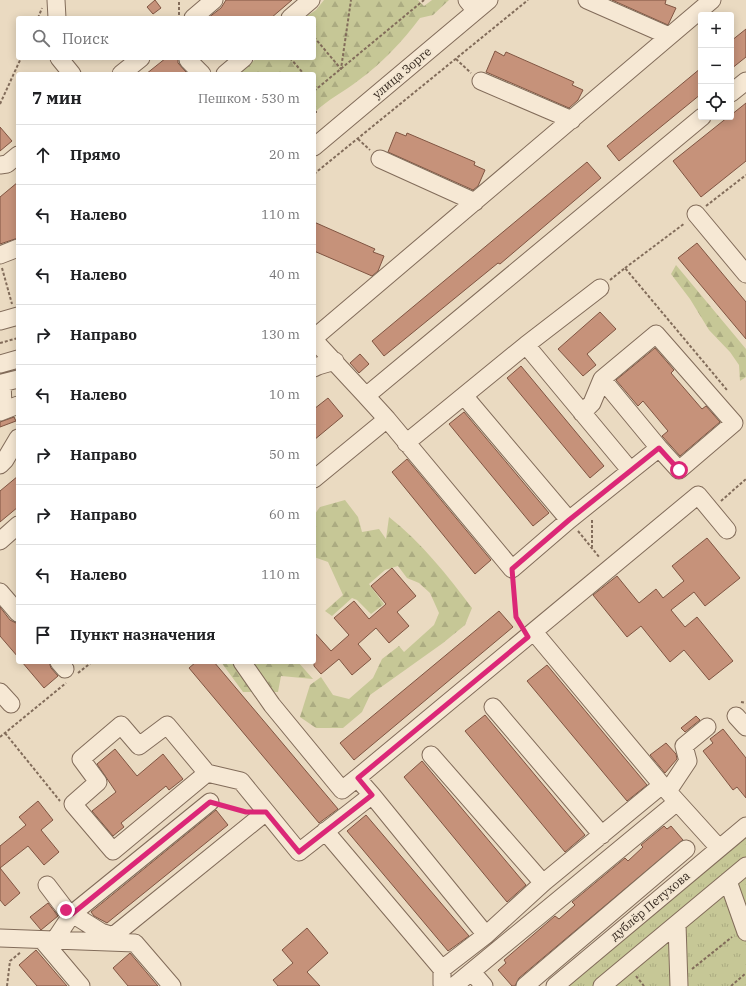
<!DOCTYPE html>
<html lang="ru">
<meta charset="utf-8">
<style>
:root{--surface:#fff;--page:#f2f2f2;--text:#202124;--muted:#757577;--line:#e0e0e0}
body{margin:0;font-family:"IBM Plex Serif",serif;background:var(--page);color:var(--text)}
.controls{position:absolute;right:12px;top:12px;display:grid;overflow:hidden;border-radius:4px;box-shadow:0 2px 10px #0003}
.controls button{width:36px;height:36px;display:grid;place-items:center;padding:0;border:0;border-bottom:1px solid var(--line);background:var(--surface);color:var(--text);font:20px sans-serif}
.stop{position:absolute;width:12px;height:12px;margin:-9px;border:3px solid #db2777;border-radius:50%;background:#fff}
.stop.end{background:#db2777;border-color:#fff;box-shadow:0 1px 4px #0008}
.list{margin:0;padding:0;list-style:none}
h2{display:flex;justify-content:space-between;align-items:center;height:52px;margin:0;padding:0 16px;font-size:17px}
h2 small{font-size:13px;font-weight:400;color:var(--muted)}
.list li{display:grid;grid-template-columns:26px 1fr auto;gap:12px;align-items:center;box-sizing:border-box;height:60px;padding:0 16px;border-top:1px solid var(--line)}
.list b{display:block;font-size:15px;white-space:nowrap}
.list em{font-size:13px;font-style:normal;color:var(--muted)}
.icon{flex:none;width:22px;height:22px;fill:none;stroke:currentColor;stroke-width:2;stroke-linecap:round;stroke-linejoin:round}
.map{position:relative;flex:none;width:746px;height:986px;overflow:hidden}
.search{position:absolute;background:var(--surface);box-shadow:0 2px 10px #0003;left:16px;top:16px;width:300px;height:44px;display:flex;align-items:center;gap:10px;box-sizing:border-box;padding:0 14px;border-radius:4px;color:var(--muted);font-size:15px}
.panel{position:absolute;background:var(--surface);box-shadow:0 2px 10px #0003;left:16px;top:72px;width:300px;height:592px;border-radius:4px}
.map>svg:first-child{display:block}
</style>
<div class="map">
<svg width="746" height="986" viewBox="0 0 746 986">
<defs>
<pattern id="forest-firs" width="22" height="20" patternUnits="userSpaceOnUse"><rect width="22" height="20" fill="#c6c796"/><path d="M5 1l3.5 6h-7zM16 11l3.5 6h-7z" fill="#abab81"/></pattern>
<pattern id="park-tufts" width="24" height="20" patternUnits="userSpaceOnUse"><rect width="24" height="20" fill="#c6c796"/><path d="M3 7l-1-3M5 7V3M7 7l1-3M15 17l-1-3M17 17v-4M19 17l1-3" fill="none" stroke="#abab81"/></pattern>
</defs>
<rect width="100%" height="100%" fill="#eadac1"/>
<path fill="url(#forest-firs)" d="M324 0H418L424 6 432 0H449L433 15 420 18C403 41 382 63 359 80 344 92 328 99 314 113V74H237L257 58H314V18H304L316 10Z
M676 265 746 349V377L740 381 739 365 730 352 709 330 690 299 671 274Z
M345 500 358 517 362 532 379 529 386 539 389 517C422 543 447 575 472 608L465 625 443 643 370 695 362 712 343 728H316L300 717 310 685 321 677 333 695 349 699 373 678 382 659 399 646 404 652 434 625 439 613 430 593 419 583 407 578 398 566 385 570 369 584 384 604 371 614 357 600 352 598 332 616 325 611 343 595 328 562 314 557V515L320 507Z
M221 662H298L313 679 281 676 278 692H243Z"/>
<path fill="url(#park-tufts)" d="M746 837V986H568Z"/>
<path fill="#c6927a" stroke="#805542" d="M155 0 161 8 153 14 147 7Z
M226 0H292L271 18H208L221 8Z
M612 0H666L665 4 676 8 668 25Z
M746 29V57L731 69V41Z
M495 51 504 56 506 52 574 82 572 85 583 90 578 100 569 108 486 72Z
M166 58H178V63L186 72 183 74H146Z
M701 68V94L619 161 607 146Z
M746 103V161L701 197 673 161 728 117H731V115Z
M0 127 12 141 0 151Z
M396 132 406 136 407 133 475 162 474 165 485 170 478 186 473 190 388 152Z
M587 162 601 178 500 264 498 263 384 356 372 341Z
M18 182V238L0 244V197Z
M314 222 375 249 373 252 384 256 378 271 372 276 314 251Z
M697 243 746 302V339L678 258Z
M600 312 616 329 587 354 596 365 583 376 558 349Z
M655 348 674 370 671 373 702 409 706 406 720 422 680 456 662 436 668 431 643 401 638 406 616 380Z
M360 354 369 364 359 373 350 363Z
M521 366 604 466 590 478 507 378Z
M328 398 343 416 314 440V409Z
M464 412 549 513 533 526 449 424Z
M14 417 16 421 0 427V422Z
M407 459 491 560 475 574 392 472Z
M18 476V507L0 522V491Z
M707 538 740 578 705 606 694 592 671 610 685 627 697 617 733 661 709 680 684 650 670 662 641 626 627 637 593 595 617 576 639 603 656 589 663 598 684 581 672 566Z
M392 568 416 596 397 612 409 626 389 643 376 628 358 644 371 659 352 675 339 659 321 674 314 666V632L331 651 349 635 334 618 354 601 369 619 386 604 371 586Z
M0 607 10 620 18 624V657L0 636Z
M499 611 513 627 354 760 340 743Z
M22 662H49L51 668 58 676 44 688Z
M196 662H214L338 809 319 823 189 668Z
M547 665 647 785 627 801 527 681Z
M485 715 585 835 565 852 465 731Z
M696 716 700 720 685 732 681 728Z
M723 729 746 758V798L737 787 733 790 703 751 713 743 710 739Z
M666 743 676 754 677 759 665 773 650 755Z
M115 749 137 776 163 754 183 779 169 790 166 786 121 823 124 827 113 836 92 811 116 792 97 764Z
M422 761 526 885 507 902 404 777Z
M38 801 53 820 41 830 59 852 44 865 28 846 0 868 20 893 5 906 0 900V846L26 825 19 817Z
M216 810 228 825 107 923 94 916 91 912Z
M366 815 469 936 448 951 347 831Z
M664 826 667 829 671 826 683 840 519 978 515 986H512L498 970 506 963 504 960 555 916 559 919 575 905 572 902 625 858 628 861 643 847 641 845Z
M48 903 58 916 41 930 30 917Z
M307 928 328 953 307 972 320 986H278L273 980 293 963 282 950Z
M36 950 67 986H37L19 965Z
M130 953 158 986H128L113 968Z"/>
<g fill="none" stroke-linecap="round" stroke-linejoin="round">
<defs>
<path id="minor" d="M56 0 57 18
M467 0 476 11
M587 0 669 36
M193 18 214 0
M290 18 311 0
M59 58 72 74
M188 60 202 74
M121 74 141 58
M225 74 244 58
M481 81 572 120
M731 93 746 81
M314 147 489 0
M380 159 475 202
M0 165 7 164 18 155
M696 214 746 274
M0 255 18 248
M0 321 18 316
M314 338 712 0
M314 340 366 396 702 117
M526 345 630 470
M0 364 18 359
M314 368 318 366 335 361
M602 379 656 334 734 423 679 470 659 448
M465 397 569 520
M0 405H3L2 383 18 379
M0 412 18 405
M387 419 512 569 569 520 659 448 602 379 592 403 582 413
M406 443 526 345 600 288
M0 465 5 460 18 438
M314 479 387 419 366 396
M0 541 18 525
M0 592 18 613
M534 632 662 785
M59 662 65 669
M242 662 272 705 342 790 357 778
M0 692 11 704
M493 707 602 835
M736 716 746 727
M431 755 543 883
M207 773 167 725 139 746 121 725 81 759 98 782 73 804 113 851 207 773 241 781 299 852 372 795 486 935
M668 791 688 761 684 746 707 727
M372 795 357 778 698 495 727 530
M325 831 442 969
M728 881 746 932
M47 885 66 910 101 932 120 938
M677 924 679 986
M113 936 266 812
M0 938 135 943 172 986
M43 941 81 986
M54 941 72 914 210 802
M472 972 484 986
M442 984V969L486 935 543 883 662 785 719 848
M454 986 677 802
M525 986 686 849
M555 986 746 826
M602 986 746 866"/>
</defs>
<use href="#minor" stroke="#826c5a" stroke-width="19"/>
<path stroke="#826c5a" stroke-width="2" stroke-dasharray="3 2" stroke-linecap="butt" d="M179 15V0
M38 18 42 8
M314 37 341 69 351 0
M40 58H46
M290 58 304 74
M456 59 471 73
M314 85 317 89
M314 91 424 0
M0 104 21 58
M314 112H319
M358 139 370 150
M314 174 528 0
M706 206 746 175
M2 268 12 304
M625 268 685 223
M610 280 625 268 727 390
M0 343 18 338
M721 501 746 479
M592 520V547
M578 531 600 558
M513 582 516 617 520 625
M78 673 92 662
M741 702 746 703
M5 733 60 801
M0 737 66 683
M223 805 245 812
M692 969 732 937
M636 976 644 986
M7 986 10 961 21 952
M731 986 746 973"/>
<use href="#minor" stroke="#f6e8d4" stroke-width="17"/>
</g>
<g fill="none" stroke-linecap="round" stroke-linejoin="round">
<path stroke="#db2777" stroke-width="5" d="M66 910 72 914 210 802 246 812H266L299 852 372 795 358 778 528 637 516 617 512 569 569 520 659 448 679 470"/>
</g>
<g text-anchor="middle" stroke-width="3.5" stroke-linejoin="round" paint-order="stroke">
<g font-size="12" fill="#33261d" stroke="#f2e5d0">
<text transform="translate(402 73) rotate(-40)" y="4">улица Зорге</text>
<text transform="translate(650 906) rotate(-40)" y="4">дублёр Петухова</text>
</g>
</g>
</svg>
<div class="controls">
<button>+</button>
<button>−</button>
<button><svg class="icon" aria-label="locate" viewBox="0 0 24 24"><circle cx="12" cy="12" r="6"/><path d="M12 2v4M12 18v4M2 12h4M18 12h4"/></svg></button>
</div>
<div class="stop" style="left:679px;top:470px"></div>
<div class="stop end" style="left:66px;top:910px"></div>
<div class="search"><svg class="icon" aria-label="search" viewBox="0 0 24 24"><circle cx="10" cy="10" r="6"/><path d="M15 15l6 6"/></svg>Поиск</div>
<section class="panel">
<h2>7 мин<small>Пешком · 530 m</small></h2>
<ul class="list">
<li><svg class="icon" aria-label="ahead" viewBox="0 0 24 24"><path d="M12 20V5M6 11l6-6 6 6"/></svg><div><b>Прямо</b></div><em>20 m</em></li>
<li><svg class="icon" aria-label="left" viewBox="0 0 24 24"><path d="M17 20v-9H6M10 6l-5 5 5 5"/></svg><div><b>Налево</b></div><em>110 m</em></li>
<li><svg class="icon" aria-label="left" viewBox="0 0 24 24"><path d="M17 20v-9H6M10 6l-5 5 5 5"/></svg><div><b>Налево</b></div><em>40 m</em></li>
<li><svg class="icon" aria-label="right" viewBox="0 0 24 24"><path d="M7 20v-9h11M14 6l5 5-5 5"/></svg><div><b>Направо</b></div><em>130 m</em></li>
<li><svg class="icon" aria-label="left" viewBox="0 0 24 24"><path d="M17 20v-9H6M10 6l-5 5 5 5"/></svg><div><b>Налево</b></div><em>10 m</em></li>
<li><svg class="icon" aria-label="right" viewBox="0 0 24 24"><path d="M7 20v-9h11M14 6l5 5-5 5"/></svg><div><b>Направо</b></div><em>50 m</em></li>
<li><svg class="icon" aria-label="right" viewBox="0 0 24 24"><path d="M7 20v-9h11M14 6l5 5-5 5"/></svg><div><b>Направо</b></div><em>60 m</em></li>
<li><svg class="icon" aria-label="left" viewBox="0 0 24 24"><path d="M17 20v-9H6M10 6l-5 5 5 5"/></svg><div><b>Налево</b></div><em>110 m</em></li>
<li><svg class="icon" aria-label="arrive" viewBox="0 0 24 24"><path d="M6 21V4h12l-3 4 3 4H6"/></svg><div><b>Пункт назначения</b></div></li>
</ul>
</section>
</div>
